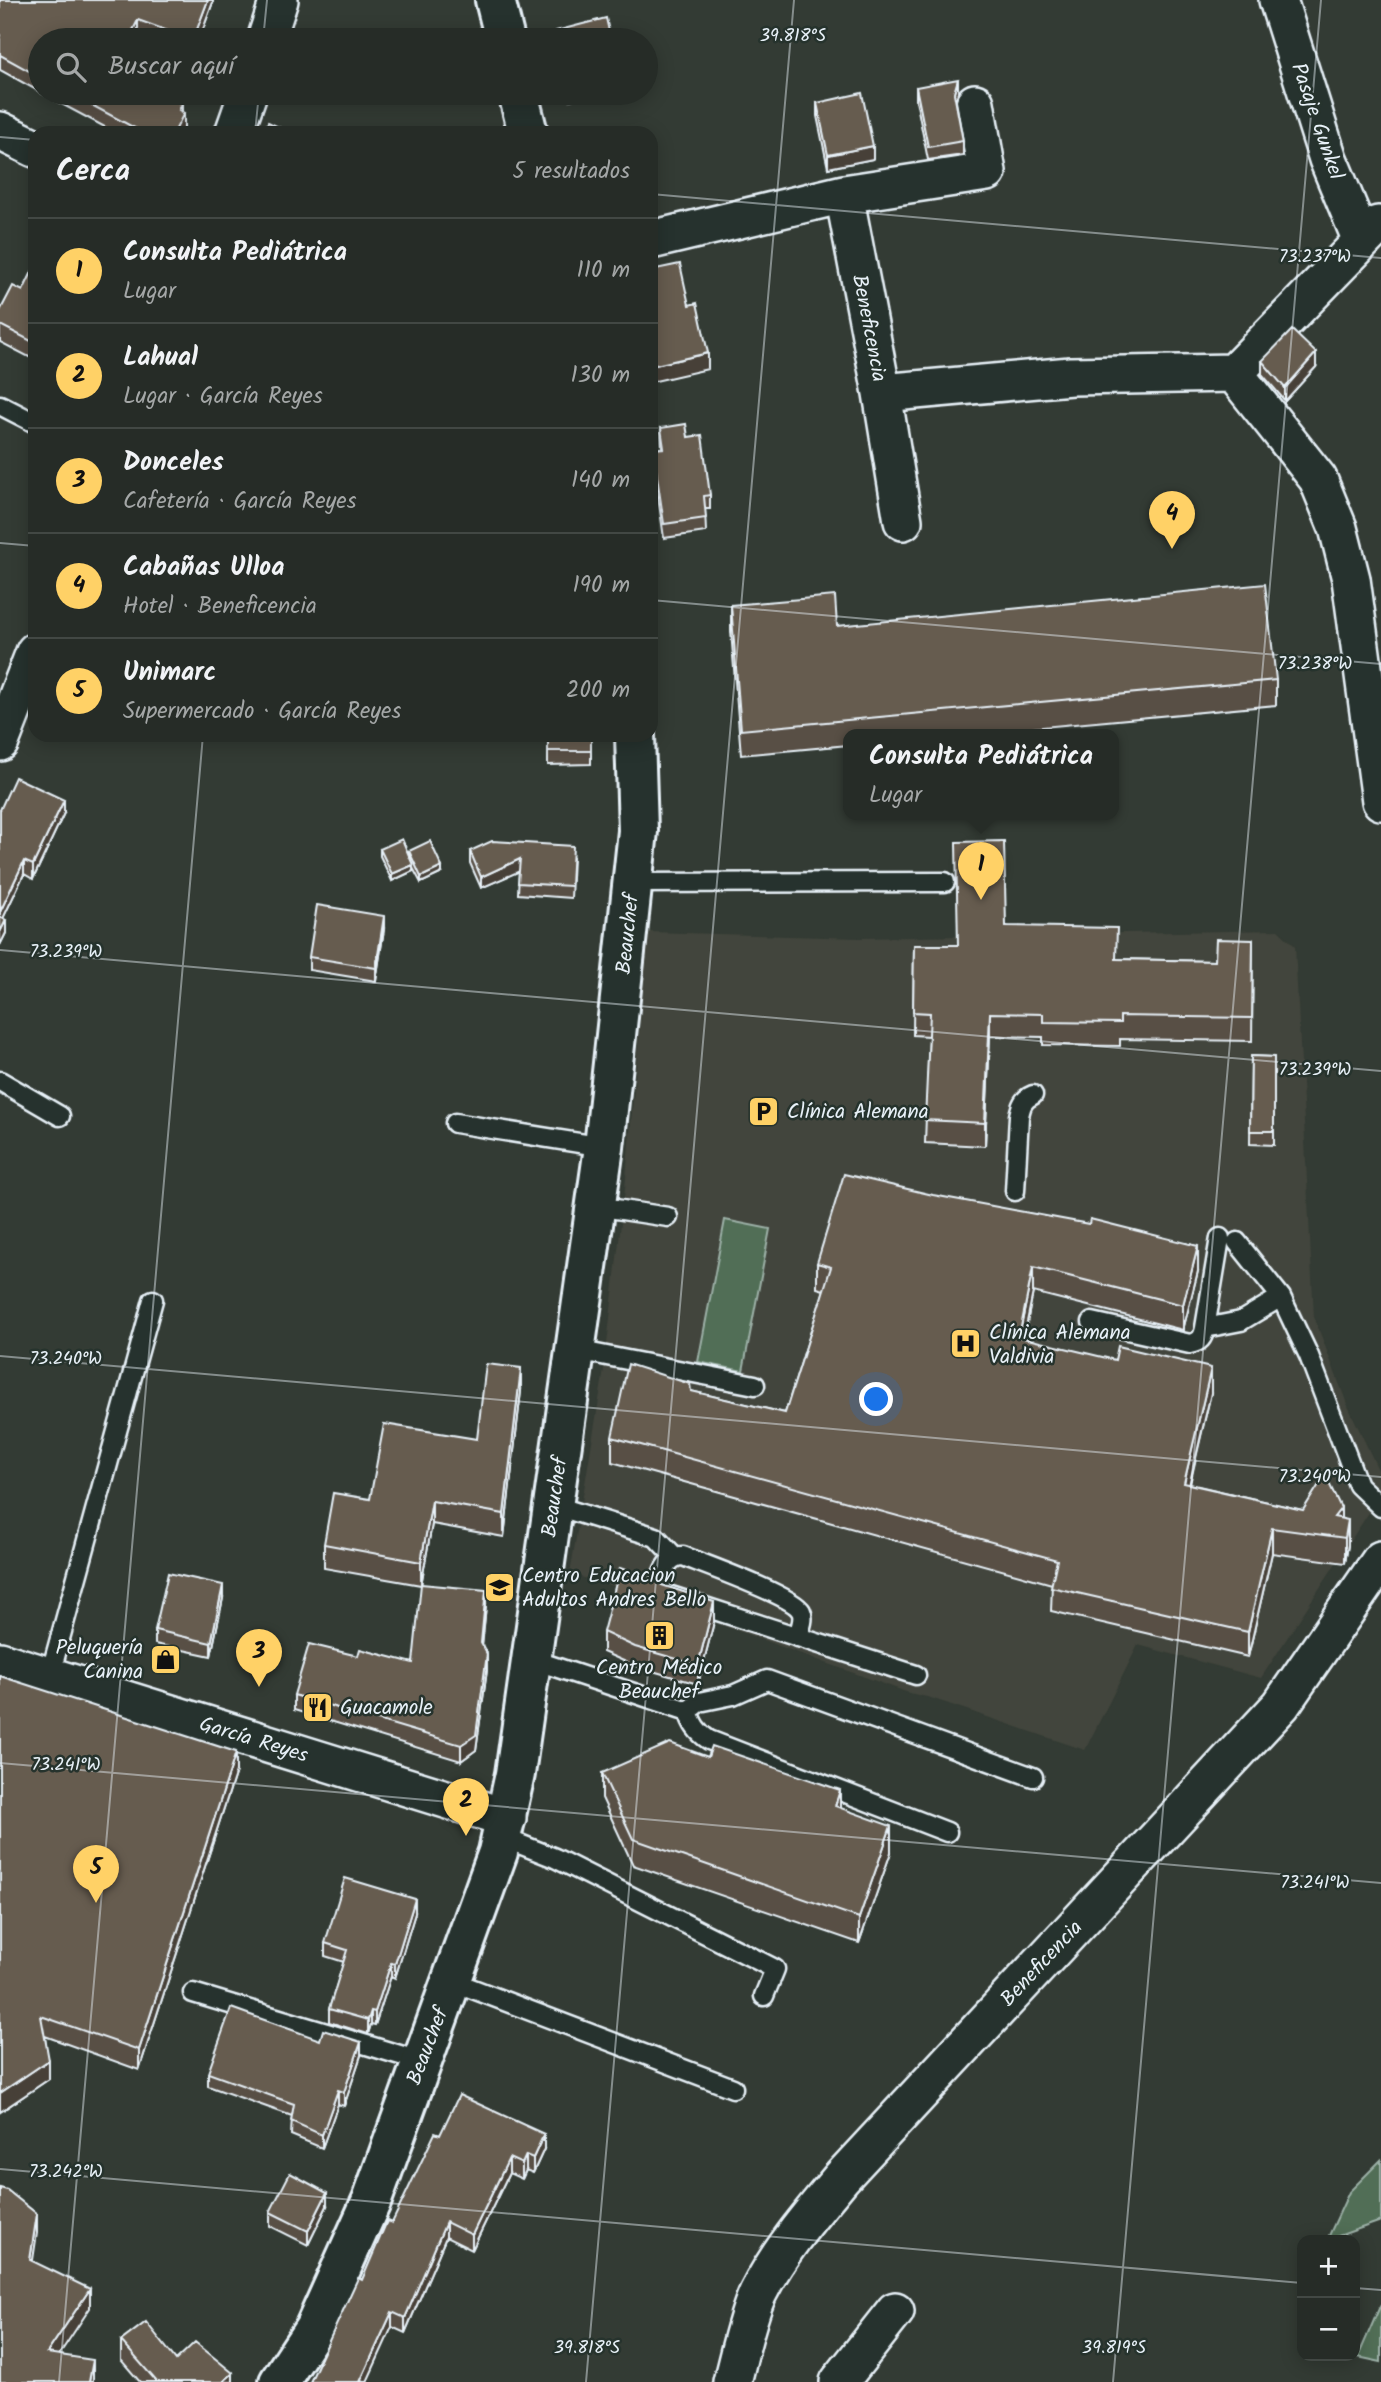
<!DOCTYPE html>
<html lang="es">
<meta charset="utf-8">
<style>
:root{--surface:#262c27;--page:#2e342f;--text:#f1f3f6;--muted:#a4a7a7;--line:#424844;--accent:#ffd166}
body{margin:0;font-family:Kalam,sans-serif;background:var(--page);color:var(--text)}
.controls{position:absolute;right:21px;bottom:21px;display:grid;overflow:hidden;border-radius:14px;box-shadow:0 4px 18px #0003}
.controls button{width:63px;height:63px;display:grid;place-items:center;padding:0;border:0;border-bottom:2px solid var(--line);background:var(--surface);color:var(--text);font:35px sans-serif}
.you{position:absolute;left:877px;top:1400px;width:24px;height:24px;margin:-18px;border:5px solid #fff;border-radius:50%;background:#1a73e8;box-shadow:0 0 0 10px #1a73e833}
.badge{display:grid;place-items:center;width:46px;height:46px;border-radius:50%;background:var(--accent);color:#111;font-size:23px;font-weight:700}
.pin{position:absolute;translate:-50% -58px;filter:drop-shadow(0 2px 4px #0008)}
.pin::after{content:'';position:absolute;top:37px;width:24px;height:21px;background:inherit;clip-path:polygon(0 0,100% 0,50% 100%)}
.popup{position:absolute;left:843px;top:729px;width:276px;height:91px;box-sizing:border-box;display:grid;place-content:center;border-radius:14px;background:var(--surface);filter:drop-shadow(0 2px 5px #0005);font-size:23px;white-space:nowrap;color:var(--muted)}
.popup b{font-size:26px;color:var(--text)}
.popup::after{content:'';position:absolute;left:50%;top:100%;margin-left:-14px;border:14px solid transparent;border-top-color:var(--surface)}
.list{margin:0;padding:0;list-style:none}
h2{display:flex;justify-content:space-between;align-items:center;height:91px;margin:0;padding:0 28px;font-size:30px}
h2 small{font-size:23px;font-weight:400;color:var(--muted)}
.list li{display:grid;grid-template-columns:46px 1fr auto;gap:21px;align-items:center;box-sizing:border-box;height:105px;padding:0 28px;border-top:2px solid var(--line)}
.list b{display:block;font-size:26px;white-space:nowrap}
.list p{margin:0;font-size:23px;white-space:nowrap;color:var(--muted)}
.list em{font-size:23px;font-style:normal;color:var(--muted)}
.icon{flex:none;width:38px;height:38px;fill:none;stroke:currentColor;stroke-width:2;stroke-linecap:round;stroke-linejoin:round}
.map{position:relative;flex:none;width:1381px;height:2382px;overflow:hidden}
.search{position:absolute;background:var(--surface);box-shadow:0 4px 18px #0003;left:28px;top:28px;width:630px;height:77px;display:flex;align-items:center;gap:18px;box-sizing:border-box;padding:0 24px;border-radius:38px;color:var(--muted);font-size:26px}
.panel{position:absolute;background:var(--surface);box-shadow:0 4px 18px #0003;left:28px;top:126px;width:630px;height:616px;border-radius:21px}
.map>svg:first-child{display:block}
</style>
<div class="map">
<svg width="1381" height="2382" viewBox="0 0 1381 2382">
<rect width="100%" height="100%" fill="#333b34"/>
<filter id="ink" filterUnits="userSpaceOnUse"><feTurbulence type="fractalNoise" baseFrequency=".0143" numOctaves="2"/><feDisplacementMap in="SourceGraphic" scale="14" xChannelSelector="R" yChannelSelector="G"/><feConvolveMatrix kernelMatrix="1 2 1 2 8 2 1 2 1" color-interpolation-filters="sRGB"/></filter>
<g filter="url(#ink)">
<path fill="#42453c" d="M1278 930 1295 946 1314 1317 1347 1404 1381 1476V1494L1261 1678 1138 1645 1085 1750 931 1698 909 1693 620 1588 570 1574 604 1370 625 1189 648 932 860 938Z"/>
<path fill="#516e56" stroke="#9cb0a7" stroke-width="2" d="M725 1220 770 1229 743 1371 698 1362Z
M1381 2160V2221L1327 2240 1349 2192Z
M1381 2304V2362L1358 2357Z"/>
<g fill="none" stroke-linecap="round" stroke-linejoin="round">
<defs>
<path id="lane" d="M0 405 35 423
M633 883 945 882
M0 1081 60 1116
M455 1123 604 1147
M1015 1191 1019 1116C1021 1106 1023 1099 1033 1095
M596 1206 668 1217
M1237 1242 1281 1297 1309 1356 1358 1485 1381 1507
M1092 1322 1190 1344C1200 1342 1203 1338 1205 1328L1220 1238
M1205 1328 1241 1321 1281 1297
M576 1350 755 1385
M553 1505 656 1537 674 1556
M797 1637C800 1629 805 1619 801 1611 793 1596 703 1564 683 1556 667 1555 654 1581 665 1594L916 1675
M531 1659 688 1711
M50 1675 153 1300
M688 1711 699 1702 733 1695 767 1680 1033 1777
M688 1711C692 1724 697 1732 709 1740L947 1832
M502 1837 555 1858 775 1969 764 1996
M452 1981 733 2088
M193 1993 420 2061"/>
<path id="street" d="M1278 0 1328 159 1362 241
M266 40 279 0
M0 131 35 148
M234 133 248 93
M844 194 987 172 975 103
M651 240 844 194 882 393 1071 376 1234 373 1318 479 1338 528 1351 579 1381 801
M1234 373 1378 225
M882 393 903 521
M0 742 35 652
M0 1661 507 1818
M732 2382C739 2356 747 2316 758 2293 779 2251 812 2213 841 2178L1281 1705 1381 1560
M839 2382 895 2311"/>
<path id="secondary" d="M495 0 505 40
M518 93 528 133
M279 2382 314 2329 372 2200 498 1852 515 1774 604 1147 638 831 635 735"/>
</defs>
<use href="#lane" stroke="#e8f1f8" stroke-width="23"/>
<use href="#street" stroke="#e8f1f8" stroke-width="42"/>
<use href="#secondary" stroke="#e8f1f8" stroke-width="44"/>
<use href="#lane" stroke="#26332d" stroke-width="18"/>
<use href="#street" stroke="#26332d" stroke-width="37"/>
<use href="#secondary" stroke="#26332d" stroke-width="38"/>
</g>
<path fill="#584f45" stroke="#e8f1f8" stroke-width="2" d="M0 0H213V2L199 40H151L138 35 135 40H40V92L0 70Z
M916 87 958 92 956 101 963 141V155L928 160 916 100Z
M41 93H161L182 112 184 128 182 133H116Z
M817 103 873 159 828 168 817 116Z
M35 266V360L0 342V311L23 291Z
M1262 361 1316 367 1285 401 1262 374Z
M661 428 688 437 710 495V509H705L706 532 664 538 653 462V449L662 448Z
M731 605 837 626 1276 680V705L969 734H848V745L741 755 731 631Z
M548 735H591V764L548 765Z
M0 810 64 813 33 879 24 874 3 918 6 933 0 945Z
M380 849 409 854V851L442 873 421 883 413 868V871L392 881 380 856Z
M470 851 573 858 571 898 518 894 519 871 481 888 470 863Z
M1006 926 1117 959 1215 961 1253 940 1252 1041 1120 1039V1046L1043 1045V1037L990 1036 985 1146 925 1143 929 1036 913 1035 914 945H958Z
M384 929 376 981 309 970V957Z
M1251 1056 1274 1057V1145L1250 1144Z
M817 1263 1198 1271 1183 1330 1033 1292 1024 1338 1211 1393 1190 1484 1341 1519 1348 1545 1345 1563 1272 1553 1248 1657 1051 1611 1052 1584 612 1462V1437L691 1391 785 1413 824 1290 817 1288Z
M521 1391 504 1537 432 1524 421 1585 324 1568V1544L370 1499 477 1439Z
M223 1598 211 1656 155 1644V1630Z
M486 1605 482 1645 487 1670 476 1750 461 1761 294 1710V1695L358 1656 413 1663Z
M714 1622 698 1684 635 1666 603 1652V1632Z
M0 1676 236 1771 139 2070 45 2036 49 2079 0 2112Z
M602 1773 840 1808 891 1852 859 1943 633 1865 602 1798Z
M415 1913 395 1978 391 1976 375 2025 371 2024 368 2034 329 2022V2009L344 1962 325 1956V1943Z
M320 2040 361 2055 344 2106 338 2104 322 2148 291 2135 292 2116 208 2086V2073Z
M440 2135 544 2149 533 2173 526 2170 522 2179 509 2173 472 2250 446 2237 405 2333 392 2327 362 2280Z
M327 2206 308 2245 270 2226V2212Z
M121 2341 176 2360 233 2382H140L121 2360Z"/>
<path fill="#474038" stroke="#e8f1f8" stroke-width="2" d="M208 0H213V2L199 40H193Z
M138 20V35L135 40H128Z
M958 79V92L954 107V93Z
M570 93H598L570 100Z
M182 104V117L184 113V128L182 133H174L179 110Z
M873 146V159L828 168V155Z
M655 198V218L651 219V200Z
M708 353V369L651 382V366Z
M1316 353V367L1285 401V388Z
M64 800V813L33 879V865Z
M520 859V871L481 888V877Z
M24 861V874L0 925V912Z
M413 865V871L392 881V874Z
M442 867V873L421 883V877Z
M384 916V929L376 981V968Z
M6 920V933L0 945V932Z
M990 1013V1036L985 1146V1123Z
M1198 1246V1271L1183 1330V1305Z
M1033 1267V1292L1019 1362V1337Z
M521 1368V1391L504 1537V1514Z
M1211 1368V1393L1184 1507V1483Z
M432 1501V1524L421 1585V1562Z
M1341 1508V1533L1334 1517Z
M1348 1520V1545L1345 1563V1538Z
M1272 1528V1553L1248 1657V1632Z
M223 1585V1598L211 1656V1643Z
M486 1590V1605L481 1658V1643Z
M714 1602V1622L698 1684V1665Z
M487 1654V1670L476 1750 461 1761V1745Z
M236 1752V1771L139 2070V2050Z
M840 1790V1815L835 1806Z
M891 1826V1852L859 1943V1918Z
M415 1899V1913L395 1978V1964Z
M391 1963V1976L375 2025V2012Z
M371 2011V2024L368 2034V2020Z
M361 2042V2055L344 2106V2092Z
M49 2060V2079L0 2112V2093Z
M338 2090V2104L322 2148V2135Z
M544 2134V2149L533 2173V2158Z
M526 2155V2170L522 2179V2164Z
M509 2158V2173L472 2250V2235Z
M327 2193V2206L308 2245V2231Z
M37 2214V2233L30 2280V2260Z
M446 2222V2237L405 2333V2318Z
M90 2289V2308L47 2373V2353Z
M392 2312V2327L367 2382H360Z
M93 2360V2382H89Z
M233 2373V2382H223Z"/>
<path fill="#665c50" stroke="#e8f1f8" stroke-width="2" d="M0 0H208L193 40 138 20 128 40H40V77L0 55Z
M606 18 611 40H558L556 31Z
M958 79 954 93 963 141 928 147 916 87Z
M69 93H161L182 104 179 110 184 113 174 133H144Z
M862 93 873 146 828 155 817 103Z
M268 122 291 133H263Z
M651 180 655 198 651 200Z
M680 264 689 305 697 303 708 353 651 366V270Z
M35 266V343L0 325V311L13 286 23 291Z
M1292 330 1316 353 1285 388 1262 361Z
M686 424 688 437 702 435 710 495 704 496 706 518 664 524 653 449 664 448 661 428Z
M1265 584 1276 680 741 730 731 605 835 596 837 626Z
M548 735H591V751H548Z
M15 777 64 800 33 865 24 861 0 912V810Z
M402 839 413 865 392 874 380 849Z
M430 841 442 867 421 877 409 851Z
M492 841 573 846 571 886 518 883 520 859 481 877 470 851Z
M1004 841 1006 926 1117 928 1116 959 1215 961 1216 939 1253 940 1252 1018 1120 1016V1023L1043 1022V1014L990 1013 985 1123 925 1120 930 1013 913 1012 914 945H958L956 842Z
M317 905 384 916 376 968 309 957Z
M0 917 6 920 0 932Z
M1251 1056 1274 1057V1131H1250Z
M844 1174 933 1195 1089 1224 1090 1219 1198 1246 1183 1305 1033 1267 1019 1337 1115 1360 1118 1346 1211 1368 1184 1483 1303 1510 1325 1475 1341 1508 1334 1517 1348 1520 1345 1538 1272 1528 1248 1632 1051 1587 1057 1560 612 1437 628 1364 690 1384 691 1391 785 1413 831 1267 817 1263Z
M486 1364 521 1368 504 1514 432 1501 421 1562 324 1544 333 1493 370 1499 384 1424 477 1439Z
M620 1568 656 1581 662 1585 714 1602 698 1665 635 1647 603 1632Z
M168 1573 223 1585 211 1643 155 1630Z
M421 1584 486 1590 481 1643 487 1654 476 1735 461 1745 294 1695 309 1644 358 1656 360 1649 413 1663Z
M0 1676 236 1752 139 2050 41 2016 49 2060 0 2093Z
M670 1743 708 1757 712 1746 840 1790 835 1806 891 1826 859 1918 633 1839 602 1773Z
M345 1878 415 1899 395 1964 391 1963 375 2012 371 2011 368 2020 329 2009 347 1950 325 1943Z
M231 2008 320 2040 323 2030 361 2042 344 2092 338 2090 322 2135 291 2121 294 2104 208 2073Z
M459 2095 544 2134 533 2158 526 2155 522 2164 509 2158 472 2235 446 2222 405 2318 392 2312 360 2382H310L358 2278 362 2280 387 2221 392 2223 435 2133 440 2135Z
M290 2173 327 2193 308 2231 270 2212Z
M0 2188 7 2190 37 2214 30 2260 90 2289 47 2353 93 2360 89 2382H0Z
M146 2322 176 2360 195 2342 233 2373 223 2382H157L121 2341Z"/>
</g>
<path fill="none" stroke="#e8f1f8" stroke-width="2" stroke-opacity="0.45" d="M263 40 267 0M255 133 259 93M0 137 35 140M651 194 1381 258M0 543 35 546M651 600 1381 664M0 950 1381 1071M0 1356 1381 1477M0 1763 1381 1883M0 2169 1302 2283M1355 2288 1381 2290M59 2382 203 735M586 2382 794 0M1113 2382 1321 0"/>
<defs>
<symbol id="parking-square" viewBox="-11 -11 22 22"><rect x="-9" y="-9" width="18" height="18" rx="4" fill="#ffd166" stroke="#26332d"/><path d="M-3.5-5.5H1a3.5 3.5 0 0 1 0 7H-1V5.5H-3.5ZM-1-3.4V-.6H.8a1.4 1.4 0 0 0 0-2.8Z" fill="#111"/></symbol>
<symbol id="hospital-square" viewBox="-11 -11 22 22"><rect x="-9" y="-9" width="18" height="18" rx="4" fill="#ffd166" stroke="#26332d"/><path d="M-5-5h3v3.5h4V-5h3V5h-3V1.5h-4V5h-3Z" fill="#111"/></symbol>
<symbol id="school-square" viewBox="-11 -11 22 22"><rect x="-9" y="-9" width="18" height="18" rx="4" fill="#ffd166" stroke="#26332d"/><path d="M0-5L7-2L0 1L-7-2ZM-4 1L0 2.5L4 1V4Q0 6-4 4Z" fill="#111"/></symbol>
<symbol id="building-square" viewBox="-11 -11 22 22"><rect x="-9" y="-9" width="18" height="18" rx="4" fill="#ffd166" stroke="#26332d"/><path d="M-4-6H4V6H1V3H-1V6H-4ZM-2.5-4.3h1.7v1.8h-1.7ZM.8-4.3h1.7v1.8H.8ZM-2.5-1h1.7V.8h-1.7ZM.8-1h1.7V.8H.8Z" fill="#111"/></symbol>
<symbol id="shop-square" viewBox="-11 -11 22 22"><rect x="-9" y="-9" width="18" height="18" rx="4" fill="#ffd166" stroke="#26332d"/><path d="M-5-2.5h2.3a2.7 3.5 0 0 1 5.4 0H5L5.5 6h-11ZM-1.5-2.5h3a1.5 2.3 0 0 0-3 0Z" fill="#111"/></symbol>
<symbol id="restaurant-square" viewBox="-11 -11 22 22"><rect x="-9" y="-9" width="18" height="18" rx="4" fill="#ffd166" stroke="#26332d"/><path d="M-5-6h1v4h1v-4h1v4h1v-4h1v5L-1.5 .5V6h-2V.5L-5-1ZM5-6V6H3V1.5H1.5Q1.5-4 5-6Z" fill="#111"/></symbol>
</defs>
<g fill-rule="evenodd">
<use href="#parking-square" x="746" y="1094" width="35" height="35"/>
<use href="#hospital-square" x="948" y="1326" width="35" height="35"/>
<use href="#school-square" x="482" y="1570" width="35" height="35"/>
<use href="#building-square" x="642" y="1618" width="35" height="35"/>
<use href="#shop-square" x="148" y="1642" width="35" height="35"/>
<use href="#restaurant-square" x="300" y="1690" width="35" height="35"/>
</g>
<g text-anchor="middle" stroke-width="5" stroke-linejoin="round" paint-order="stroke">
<g font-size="21" fill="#e8f1f8" stroke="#26332d">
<text transform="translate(1318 121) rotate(71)" y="7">Pasaje Gunkel</text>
<text transform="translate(870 328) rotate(79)" y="7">Beneficencia</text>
<text transform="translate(627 934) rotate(-84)" y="7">Beauchef</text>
<text transform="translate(554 1497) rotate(-82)" y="7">Beauchef</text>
<text transform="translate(254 1739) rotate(17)" y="7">García Reyes</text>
<text transform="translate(1041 1963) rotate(-47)" y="7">Beneficencia</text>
<text transform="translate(427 2046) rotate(-69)" y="7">Beauchef</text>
</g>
<g font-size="21" fill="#e8f1f8" stroke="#26332d" text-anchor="start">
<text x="787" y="1118">Clínica Alemana</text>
<text x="989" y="1339">Clínica Alemana<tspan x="989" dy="24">Valdivia</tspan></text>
<text x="522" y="1582">Centro Educacion<tspan x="522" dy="24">Adultos Andres Bello</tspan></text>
<text x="143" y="1654" text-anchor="end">Peluquería<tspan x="143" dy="24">Canina</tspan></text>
<text x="659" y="1674" text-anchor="middle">Centro Médico<tspan x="659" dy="24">Beauchef</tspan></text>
<text x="340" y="1714">Guacamole</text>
</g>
</g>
<g font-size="18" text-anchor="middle" fill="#e8f1f8" stroke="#26332d" stroke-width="5" stroke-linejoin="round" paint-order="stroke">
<text x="793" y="41">39.818°S</text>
<text x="1315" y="262">73.237°W</text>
<text x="1315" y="669">73.238°W</text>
<text x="66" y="957">73.239°W</text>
<text x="1315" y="1075">73.239°W</text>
<text x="66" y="1364">73.240°W</text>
<text x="1315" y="1482">73.240°W</text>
<text x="66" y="1770">73.241°W</text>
<text x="1315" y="1888">73.241°W</text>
<text x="66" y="2177">73.242°W</text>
<text x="587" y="2353">39.818°S</text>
<text x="1114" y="2353">39.819°S</text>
</g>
</svg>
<div class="controls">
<button>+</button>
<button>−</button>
</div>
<div class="you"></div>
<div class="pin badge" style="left:981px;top:900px">1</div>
<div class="popup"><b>Consulta Pediátrica</b>Lugar</div>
<div class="pin badge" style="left:466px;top:1836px">2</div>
<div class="pin badge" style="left:259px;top:1687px">3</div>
<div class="pin badge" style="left:1172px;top:549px">4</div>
<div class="pin badge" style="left:96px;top:1903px">5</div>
<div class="search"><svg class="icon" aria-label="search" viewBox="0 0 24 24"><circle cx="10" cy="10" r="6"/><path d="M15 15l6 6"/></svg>Buscar aquí</div>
<section class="panel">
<h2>Cerca<small>5 resultados</small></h2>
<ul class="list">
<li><span class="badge">1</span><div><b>Consulta Pediátrica</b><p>Lugar</p></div><em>110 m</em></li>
<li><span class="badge">2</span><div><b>Lahual</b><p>Lugar · García Reyes</p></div><em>130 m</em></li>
<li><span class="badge">3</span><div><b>Donceles</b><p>Cafetería · García Reyes</p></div><em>140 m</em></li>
<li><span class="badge">4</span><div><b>Cabañas Ulloa</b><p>Hotel · Beneficencia</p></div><em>190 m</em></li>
<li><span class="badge">5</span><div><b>Unimarc</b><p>Supermercado · García Reyes</p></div><em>200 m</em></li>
</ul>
</section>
</div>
